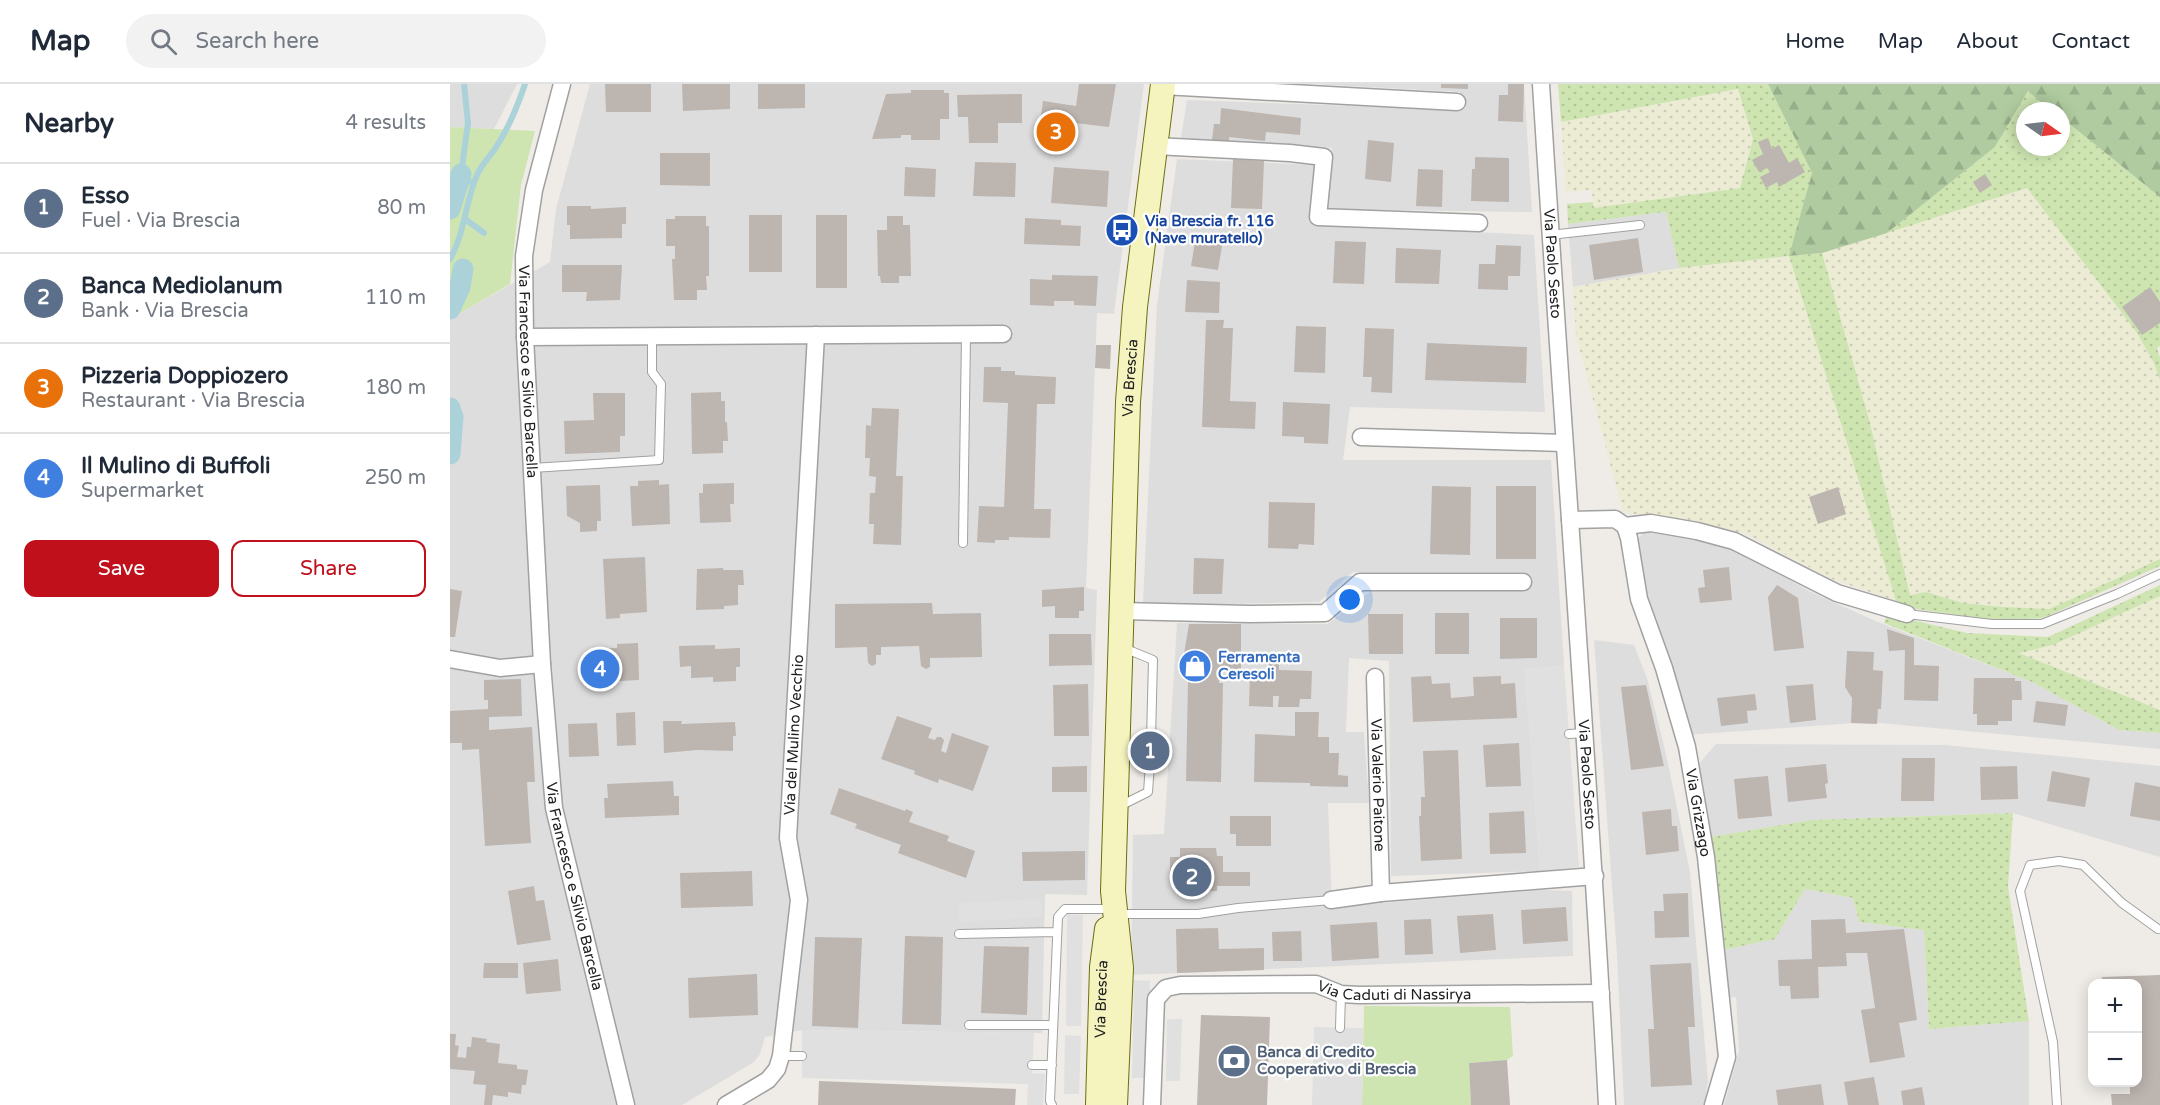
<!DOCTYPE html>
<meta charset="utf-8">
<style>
:root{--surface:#fff;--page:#f2f2f3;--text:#1f2937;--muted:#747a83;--line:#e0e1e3;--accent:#bf101b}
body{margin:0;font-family:"Varela Round",sans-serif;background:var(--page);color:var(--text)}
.controls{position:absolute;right:18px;bottom:18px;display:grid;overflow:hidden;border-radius:12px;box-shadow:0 3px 15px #0003}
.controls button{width:54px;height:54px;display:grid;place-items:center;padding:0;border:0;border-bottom:2px solid var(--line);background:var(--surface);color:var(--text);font:30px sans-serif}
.compass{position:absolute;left:1566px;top:18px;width:54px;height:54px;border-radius:50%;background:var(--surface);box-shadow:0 3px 15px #0003;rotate:104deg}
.you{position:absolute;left:900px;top:516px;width:21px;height:21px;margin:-15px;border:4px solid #fff;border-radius:50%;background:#1a73e8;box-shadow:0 0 0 9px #1a73e833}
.badge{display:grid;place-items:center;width:39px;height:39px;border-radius:50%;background:var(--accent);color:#fff;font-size:20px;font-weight:700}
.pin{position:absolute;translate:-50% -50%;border:3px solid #fff;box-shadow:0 2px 6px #0006}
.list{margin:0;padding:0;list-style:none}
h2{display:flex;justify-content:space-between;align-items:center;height:78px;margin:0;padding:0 24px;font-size:26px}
h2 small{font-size:20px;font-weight:400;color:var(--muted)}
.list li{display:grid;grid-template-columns:39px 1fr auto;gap:18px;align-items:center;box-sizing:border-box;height:90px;padding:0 24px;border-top:2px solid var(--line)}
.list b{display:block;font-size:22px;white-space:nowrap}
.list p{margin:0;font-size:20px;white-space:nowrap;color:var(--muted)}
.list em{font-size:20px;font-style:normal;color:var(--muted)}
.actions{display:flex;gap:12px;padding:18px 24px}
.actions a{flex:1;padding:14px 0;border:2px solid var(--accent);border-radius:12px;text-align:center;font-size:21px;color:var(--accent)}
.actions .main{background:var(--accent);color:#fff}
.icon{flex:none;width:33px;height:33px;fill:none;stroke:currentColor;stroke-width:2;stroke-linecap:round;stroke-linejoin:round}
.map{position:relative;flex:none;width:1710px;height:1021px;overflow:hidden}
header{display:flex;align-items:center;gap:36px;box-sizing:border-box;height:84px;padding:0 30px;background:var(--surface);border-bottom:2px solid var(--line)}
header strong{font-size:28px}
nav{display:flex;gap:33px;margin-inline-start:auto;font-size:21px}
.search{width:420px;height:54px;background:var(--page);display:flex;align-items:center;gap:15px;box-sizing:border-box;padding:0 21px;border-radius:33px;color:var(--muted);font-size:22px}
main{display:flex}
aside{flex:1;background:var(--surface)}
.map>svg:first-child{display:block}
</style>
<header>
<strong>Map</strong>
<div class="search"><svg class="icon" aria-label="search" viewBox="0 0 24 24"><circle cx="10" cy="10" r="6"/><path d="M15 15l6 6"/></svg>Search here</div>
<nav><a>Home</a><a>Map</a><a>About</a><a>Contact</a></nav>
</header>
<main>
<aside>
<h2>Nearby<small>4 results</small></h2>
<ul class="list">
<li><span class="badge" style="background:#5c6f8a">1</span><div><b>Esso</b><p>Fuel · Via Brescia</p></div><em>80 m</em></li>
<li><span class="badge" style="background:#5c6f8a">2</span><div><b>Banca Mediolanum</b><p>Bank · Via Brescia</p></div><em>110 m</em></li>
<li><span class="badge" style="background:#e8710a">3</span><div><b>Pizzeria Doppiozero</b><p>Restaurant · Via Brescia</p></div><em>180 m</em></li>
<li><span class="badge" style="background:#3f7fe0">4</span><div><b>Il Mulino di Buffoli</b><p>Supermarket</p></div><em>250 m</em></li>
</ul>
<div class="actions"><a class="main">Save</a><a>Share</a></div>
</aside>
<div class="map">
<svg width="1710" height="1021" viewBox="0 0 1710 1021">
<defs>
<pattern id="farmland-dots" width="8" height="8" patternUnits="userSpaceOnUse" patternTransform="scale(1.5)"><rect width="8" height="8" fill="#ececd4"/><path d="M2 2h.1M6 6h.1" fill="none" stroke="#cacab6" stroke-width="1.8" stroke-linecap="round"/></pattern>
<pattern id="grass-dots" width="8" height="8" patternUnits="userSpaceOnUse" patternTransform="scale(1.5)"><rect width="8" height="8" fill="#cee5b1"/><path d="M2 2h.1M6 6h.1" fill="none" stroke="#b1c498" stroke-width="1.8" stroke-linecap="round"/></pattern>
<pattern id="forest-firs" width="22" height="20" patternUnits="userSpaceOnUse" patternTransform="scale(1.5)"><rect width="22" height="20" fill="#afcb9f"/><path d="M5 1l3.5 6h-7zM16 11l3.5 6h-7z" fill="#96ae89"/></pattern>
</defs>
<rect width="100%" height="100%" fill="#efece7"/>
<path fill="#dedddd" d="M0 0H67L44 45 0 43Z
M140 0H694L664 230 647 229 636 504 647 506 637 811 595 810 592 949 352 946 315 953 310 970 304 978 232 1021H0V235L100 178 106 125Z
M864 0H1074L1082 128 876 125 882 64 731 54 737 16 1011 26 1010 8Z
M727 75 866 81 863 140 1084 151 1095 328 900 323 893 376H1101L1114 582 1075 585 1090 787 941 792 939 577 899 574 896 648H914L919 719H878L882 823 1091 806 1122 807 1123 872 681 891 683 751 714 750 727 539 877 540 924 505 1076 507 1074 488H903L869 518 728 521 693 519 707 221Z
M1216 128 1229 184 1123 203 1118 140Z
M1194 448 1240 452 1286 465 1359 507 1423 536 1582 598 1669 646 1710 649V665L1419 638 1236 651 1214 583 1184 460Z
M1144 556 1184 561 1197 594 1216 670 1240 788 1258 997 1254 1021H1174L1167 871Z
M1266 660 1495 661 1710 682V773L1563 729 1361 736 1254 754 1241 689Z
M1355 805 1403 814 1409 838 1474 846 1479 945 1579 937V1021H1274L1289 967 1286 913 1272 914 1268 867 1325 855Z"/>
<path fill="url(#farmland-dots)" d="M1288 5 1303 55 1290 104 1143 124 1142 106 1116 108 1111 38Z
M1577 104 1687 249 1704 279 1710 296V475L1599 525 1553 523 1513 519 1476 508 1460 511 1419 335 1372 169Z
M1339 172 1446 517 1382 495 1294 449 1173 428 1126 252 1123 203 1229 184Z
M1710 512V626L1568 569 1603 561Z"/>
<path fill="url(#grass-dots)" d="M1108 0H1318L1362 89 1340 172 1372 169 1419 335 1460 511 1476 508 1513 519 1553 523 1599 525 1710 475V482L1593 534 1549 537 1466 525 1446 517 1339 172 1229 184 1216 128 1118 140 1117 120 1143 118V124L1290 104 1303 55 1288 5 1111 38Z
M1578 7 1601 27H1575V63H1611V33L1710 113V262L1707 264 1710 274V296L1704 279 1687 249 1577 104 1437 149 1545 63Z
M1710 501V512L1603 561 1569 569 1710 626V649L1669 646 1582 598 1434 539 1437 530 1517 549 1598 553Z
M1563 729 1558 803 1579 937 1479 945 1474 846 1409 838 1403 814 1355 805 1325 855 1268 867 1254 754 1361 736Z"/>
<path fill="url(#forest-firs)" d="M1318 0H1710V113L1611 33V27H1601L1578 7 1545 63 1437 149 1372 169 1339 172 1362 89Z"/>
<path fill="#cee5b1" d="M0 43 85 47 71 101 60 200 0 235Z
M914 922 1060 923 1063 972 1057 976 1019 979 1021 1021H912Z"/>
<path fill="#e0e0e0" d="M1114 582 1129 783 1090 787 1075 585Z
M591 815 592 833 509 838V819Z
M617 830 633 831 631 942H616Z
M684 896 700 897 697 994H682Z
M717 935H732L730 997H716Z
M864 943 913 944 912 1021H862Z
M352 946 584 949 582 989 595 990 593 1021H577L578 1000 352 994Z
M615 951 631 952 629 1010H614Z"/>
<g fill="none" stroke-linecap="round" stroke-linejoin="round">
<path stroke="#abd2d9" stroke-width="6" d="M14 0 18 39 11 90 23 100
M15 135 34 149
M0 175C15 149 15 118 27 91 32 79 42 71 48 60 60 41 68 21 75 0"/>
<path stroke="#abd2d9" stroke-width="21" d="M0 125 11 90
M0 225 10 203 13 185
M0 324 3 333 0 370"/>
</g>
<path fill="#bdb5b0" d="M155 0H201V28H156Z
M232 0H280V25L233 27Z
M308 0H355V24L308 25Z
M629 0H666L659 43 625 39 622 59 588 54 593 17 626 22Z
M991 0H1018V5L991 4Z
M1058 0H1074L1073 38 1048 37 1049 11H1058Z
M461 6H494V9H499V35H490V56H461V51H451V54L422 55 436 10 461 9Z
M572 10V39H548V59H519L518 33H508L507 11Z
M771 24 851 34 850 51 816 48 815 57 779 53V58L762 56 764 40H770Z
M1318 54 1322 65 1329 61 1339 79 1347 74 1355 88 1329 103 1327 98 1316 104 1310 93 1320 88 1317 84 1309 88 1302 76 1313 70 1308 58Z
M918 56 944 59 941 98 915 95Z
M210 69H260V102L210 101Z
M1025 73 1059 74V118L1021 117 1022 85H1025Z
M783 75 814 77 812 125 781 124Z
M525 78 566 79 565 113 523 112Z
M455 83 486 85 485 113 454 112Z
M604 83 659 87 657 123 601 119Z
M968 85 993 86 992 123 966 122Z
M1535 90 1542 101 1530 109 1523 98Z
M117 122H141V125L176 123V140H172V154L120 155V141H117Z
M299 131H332V188H299Z
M366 131H397V204H366Z
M225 132H256V142H259V192H256L257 206H247V216H224L222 175H225V162H216V135H225Z
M437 132H453V141H460L461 192H449V199H431L430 192H428L427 146H437Z
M575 134 611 136V141L631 142 630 162 574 160Z
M746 152 773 156 768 186 741 182Z
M1188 154 1193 188 1144 196 1139 161Z
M885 157 916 158 914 200 883 199Z
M1046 161 1071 162 1070 192H1058V206L1028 205 1029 180H1045Z
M946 164 991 166 989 200 945 199Z
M112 181H172L170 216 136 217 137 208H112Z
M602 191 648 192 646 222 624 221V217H604V222L580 221V195L602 196Z
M737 196 770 198 769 229 735 228Z
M1700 203 1710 218V239L1692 251 1672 223Z
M756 236H774L773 244H783L780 317 806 318 805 345 752 343Z
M846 242 876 243 875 289 844 288Z
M915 244 944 245 942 309 921 308 922 293H913Z
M977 259 1077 263 1076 299 975 296Z
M646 261H661L660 285 645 284Z
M534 283H551V287H565V291L606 293 605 320H587L584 425H601L600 454 559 453V456H545V459L527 458 529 422 554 423 558 319 533 318Z
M271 308V317H275V338H277L278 357H273V369L242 370 241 309Z
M143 309H175V352H170V368L115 370 114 337 144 336Z
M833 318 880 320 878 360 854 359V353L832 352Z
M422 324 449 325 446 392H453L451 461 423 460 424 440H419L420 409H425L426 393 419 392 420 374H415L416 341 421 342Z
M209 396V401L219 400 220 440 182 442 180 402H188V397Z
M284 399V420H280L281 438 250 439 249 409H253V400Z
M150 401 151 437H147V447L130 448V439L117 432 116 402Z
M982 402 1021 403 1020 471 980 470Z
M1046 402H1086V475H1046Z
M1388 403 1396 430 1368 440 1359 413Z
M819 418 865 419 864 461 849 460 848 465 818 464Z
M195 473 197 528 170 530V534L156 535 153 475Z
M744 474 774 475 772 510H743Z
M1279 483 1282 516 1250 519 1248 504 1255 503 1253 486Z
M273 484V486H293L294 501H288V521L274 522V525L246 526 247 485Z
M1327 501 1348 514 1354 564 1324 567 1318 513Z
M634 503V527H629V534H605V522L592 523V506Z
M0 505 12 507 5 553H0Z
M482 519 483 530 531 529 532 573 480 574V583L476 585 471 582 469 562 431 563V571H426V580L422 582 418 579 417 563 385 564V520Z
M985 529H1019V570H985Z
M918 530H953V570H919Z
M1050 534H1087V574L1050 575Z
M739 540H791V586H770L769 599H773L771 698 736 697 738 598H743V590H739L734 570Z
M1437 545 1464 554V581L1489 582 1488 617 1454 616 1455 566 1439 567Z
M599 550H641L642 581 599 582Z
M188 559 189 596 151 598V593L142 594 141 565 167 564V560Z
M265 561V565L290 564V583H286V597L263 598V593L241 594V582L230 583 229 562Z
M1397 567 1424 568 1423 586 1433 587 1431 625H1428L1427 640 1401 639 1402 614 1395 603Z
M819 579 829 580V586L862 587 861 615H850L849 623H828L829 612H823V623L799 622 800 588H819Z
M981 592 982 600 1000 599 1001 614 1024 612 1023 593 1051 592V600L1065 599 1067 634 963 638 961 593Z
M1524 594H1565V597H1571L1572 616H1562V637H1548V641H1527V630H1523Z
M71 595 72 632 39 633V646L82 643 85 698H77L81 759 35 762 29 665 12 666V659H0V627L38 625V616H34V596Z
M638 600 639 652H604L603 601Z
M1363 600 1366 636 1340 639 1336 602Z
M1196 601 1214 682 1181 686 1171 603Z
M1305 610 1307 626 1297 627 1298 639 1271 642 1267 614Z
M1586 617 1618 621 1615 642 1583 638Z
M185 628 186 661 167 662 166 629Z
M845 628H869L868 653H879V669H889L888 691 898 692V703L860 702V699L804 698 805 650 845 652Z
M447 632 482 644 478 654 485 656 487 653H491L494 656 491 667 496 669 502 649 539 662 523 707 489 695 488 699 464 690 465 687 431 675Z
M213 637H232L231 640 285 638 286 652H283V667L247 666 214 669Z
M147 639 149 672 119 673 118 640Z
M689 654 712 656 711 680 688 679Z
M1069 659 1071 702 1036 703 1033 661Z
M1008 666 1012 775 971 777 969 732H971V713H975L973 667Z
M1452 674H1485L1484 717H1451Z
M1376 680 1378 699 1375 700 1377 714 1338 718 1335 684Z
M637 682V708H602V683Z
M1567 682 1568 715 1531 716 1530 683Z
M1602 687 1640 694 1635 723 1597 717Z
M1318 692 1322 732 1288 735 1284 695Z
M223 697 224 712H229V731L155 734 154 714H158L157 700Z
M1685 698 1710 703V737L1680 732Z
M389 704 455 727 456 725 463 728 459 738 499 752 497 757 525 767 516 794 448 769 451 761 405 744 407 740 380 730Z
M1221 725 1222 742H1227L1229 767 1196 771 1192 728Z
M1074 727 1076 769 1040 770 1039 729Z
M780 732H821V762H786V750H780Z
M730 764H766L767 772H773V788H800V802H767V807L730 808V798H720V773H730Z
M635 767V796L573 797 572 768Z
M302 787 303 822 231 824 230 789Z
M84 802 86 817 94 816 101 856 67 861 58 807Z
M1238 809 1239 853 1205 854 1204 827H1214L1213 810Z
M1116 823 1118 857 1073 860 1071 826Z
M1043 830 1046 866 1010 869 1007 832Z
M981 835 983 870 955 871 954 836Z
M1395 835 1396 849 1454 845 1467 936 1449 939 1455 973 1420 979 1411 926 1425 924 1417 869H1396L1397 882 1368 883 1369 914 1341 915 1340 902H1329L1328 876 1362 875 1361 836Z
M927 838 929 874 882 877 880 841Z
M768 844 769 865 814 864V886L727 889 726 845Z
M851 847 852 877H823L822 848Z
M455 852 493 853 491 941 452 940Z
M365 853 412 854 408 944 362 942Z
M534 862 579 863 577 931 531 929Z
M108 875 111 907 76 910 73 879Z
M34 879H68V894H33Z
M1241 879 1245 943H1238L1242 1001 1201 1003 1198 945H1204L1200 881Z
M307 890 308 931 239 934 238 894Z
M1710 891V1021H1662L1661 1010H1680V998H1688V900H1652V893Z
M751 931 820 933 817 1021H747Z
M0 950H6L5 961 9 962 7 973 16 974 17 963H21L22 953 37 955 36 958 50 960 48 979 67 981V985L78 986 76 1001H72L71 1010 58 1008V1013L43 1011 42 1021H34L36 1001 23 1000 25 987 0 985Z
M1057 976 1060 1021H1021L1019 979Z
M1424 993 1429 1021H1398L1394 998Z
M369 997 566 1005 565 1021H368Z
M1371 1000 1374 1021H1328L1326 1006Z
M1472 1003 1475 1021H1453L1451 1007Z"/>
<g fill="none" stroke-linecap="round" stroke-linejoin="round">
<defs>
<path id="lane" d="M1100 151 1190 141
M82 384 209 376 211 300 202 288V252
M513 459 516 251
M1457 530 1542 540H1592L1667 510 1710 490
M674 564 703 576 701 655
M1119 650 1135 649
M668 723 698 708 700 680
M667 830H748L788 824 881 816
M509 850 607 848
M519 941H603
M890 944 891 910
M331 972H352
M582 981H602
M602 1021 600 1017 608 833 615 825H659
M1607 1021 1603 958 1570 807 1580 781 1609 777 1633 781 1672 819 1708 845"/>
<g id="street">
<path id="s1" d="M112 0 84 106 74 172 75 253 92 580 104 724 176 1021"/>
<path id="s2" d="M1091 0C1112 340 1139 680 1157 1021"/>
<path d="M713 2 1007 18"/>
<path d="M705 62 840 69 874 73 868 133 1029 139"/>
<path d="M75 253 553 250"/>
<path d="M911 353 1113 359"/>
<path id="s3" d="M1120 436 1165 435 1175 442 1179 454 1189 515 1214 584 1237 663 1256 773 1277 973 1263 1021"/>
<path d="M1175 442 1201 439 1247 447 1284 457 1387 509 1457 530"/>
<path d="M671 527 799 530 875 529 910 498H1073"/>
<path d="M0 575 50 584 92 580"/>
<path id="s4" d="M925 593 931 809 1145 792"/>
<path d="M881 816 931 809"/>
<path id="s5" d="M276 1021 318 996 327 985 331 972 349 816 338 754 366 251"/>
<path id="s6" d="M702 1021 706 915 716 904 730 901 866 900 891 910 909 911 1151 909"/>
</g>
<g id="secondary">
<path id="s7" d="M648 1021 652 883 657 845"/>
<path id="s8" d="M665 1021 671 884 663 807 678 318 685 223 713 0"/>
</g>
</defs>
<use href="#lane" stroke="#a1a1a1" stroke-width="10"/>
<use href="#street" stroke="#a1a1a1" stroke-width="19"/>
<use href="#secondary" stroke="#6b6f0e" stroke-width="26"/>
<use href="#lane" stroke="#fff" stroke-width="8"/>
<use href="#street" stroke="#fff" stroke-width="16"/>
<use href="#secondary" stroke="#f5f4bf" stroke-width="24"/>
</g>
<defs>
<symbol id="bus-disc" viewBox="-11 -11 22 22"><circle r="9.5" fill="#1a4fb4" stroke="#fff"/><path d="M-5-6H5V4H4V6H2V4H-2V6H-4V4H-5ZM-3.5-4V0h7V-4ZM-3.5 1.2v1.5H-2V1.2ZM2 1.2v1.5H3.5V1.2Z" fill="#fff"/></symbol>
<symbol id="shop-disc" viewBox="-11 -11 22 22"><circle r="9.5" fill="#3f7fe0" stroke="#fff"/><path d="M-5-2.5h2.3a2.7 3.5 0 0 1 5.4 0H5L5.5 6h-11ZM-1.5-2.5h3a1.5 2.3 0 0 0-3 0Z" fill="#fff"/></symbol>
<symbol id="bank-disc" viewBox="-11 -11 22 22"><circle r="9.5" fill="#5c6f8a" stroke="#fff"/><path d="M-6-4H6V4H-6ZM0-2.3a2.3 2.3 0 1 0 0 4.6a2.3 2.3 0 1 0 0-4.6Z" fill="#fff"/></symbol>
</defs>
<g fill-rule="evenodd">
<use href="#bus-disc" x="653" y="127" width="38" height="38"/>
<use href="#shop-disc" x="726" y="563" width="38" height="38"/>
<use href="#bank-disc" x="765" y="958" width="38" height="38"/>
</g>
<g text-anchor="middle" stroke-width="4.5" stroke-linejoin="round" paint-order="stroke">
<g font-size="15" font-weight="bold" fill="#164399" stroke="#fff" text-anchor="start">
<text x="695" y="142">Via Brescia fr. 116<tspan x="695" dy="17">(Nave muratello)</tspan></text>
</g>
<g font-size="15" fill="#202020" stroke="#fff">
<text dy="5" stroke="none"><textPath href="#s2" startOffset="180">Via Paolo Sesto</textPath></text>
<text dy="5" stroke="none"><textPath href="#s1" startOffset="292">Via Francesco e Silvio Barcella</textPath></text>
<text dy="5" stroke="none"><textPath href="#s8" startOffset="728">Via Brescia</textPath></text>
<text dy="5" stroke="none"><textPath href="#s5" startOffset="400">Via del Mulino Vecchio</textPath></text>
<text dy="5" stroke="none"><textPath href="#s2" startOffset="692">Via Paolo Sesto</textPath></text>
<text dy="5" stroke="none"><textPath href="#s4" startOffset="108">Via Valerio Paitone</textPath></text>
<text dy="5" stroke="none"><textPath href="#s3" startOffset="354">Via Grizzago</textPath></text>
<text dy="5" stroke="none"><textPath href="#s1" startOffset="810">Via Francesco e Silvio Barcella</textPath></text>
<text dy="5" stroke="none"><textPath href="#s6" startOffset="351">Via Caduti di Nassirya</textPath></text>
<text dy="5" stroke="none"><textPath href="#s7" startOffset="106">Via Brescia</textPath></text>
</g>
<g font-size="15" font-weight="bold" fill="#366cbe" stroke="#fff" text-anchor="start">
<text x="768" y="578">Ferramenta<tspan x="768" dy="17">Ceresoli</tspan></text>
</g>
<g font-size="15" font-weight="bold" fill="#4e5e75" stroke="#fff" text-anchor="start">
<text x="807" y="973">Banca di Credito<tspan x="807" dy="17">Cooperativo di Brescia</tspan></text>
</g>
</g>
</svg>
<div class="controls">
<button>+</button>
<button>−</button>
</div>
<svg class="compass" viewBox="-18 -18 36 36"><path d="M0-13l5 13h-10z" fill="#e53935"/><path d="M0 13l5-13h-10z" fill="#747a83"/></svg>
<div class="you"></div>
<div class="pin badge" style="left:700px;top:667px;background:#5c6f8a">1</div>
<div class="pin badge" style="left:742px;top:793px;background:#5c6f8a">2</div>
<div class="pin badge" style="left:606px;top:48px;background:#e8710a">3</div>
<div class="pin badge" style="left:150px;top:585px;background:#3f7fe0">4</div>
</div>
</main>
